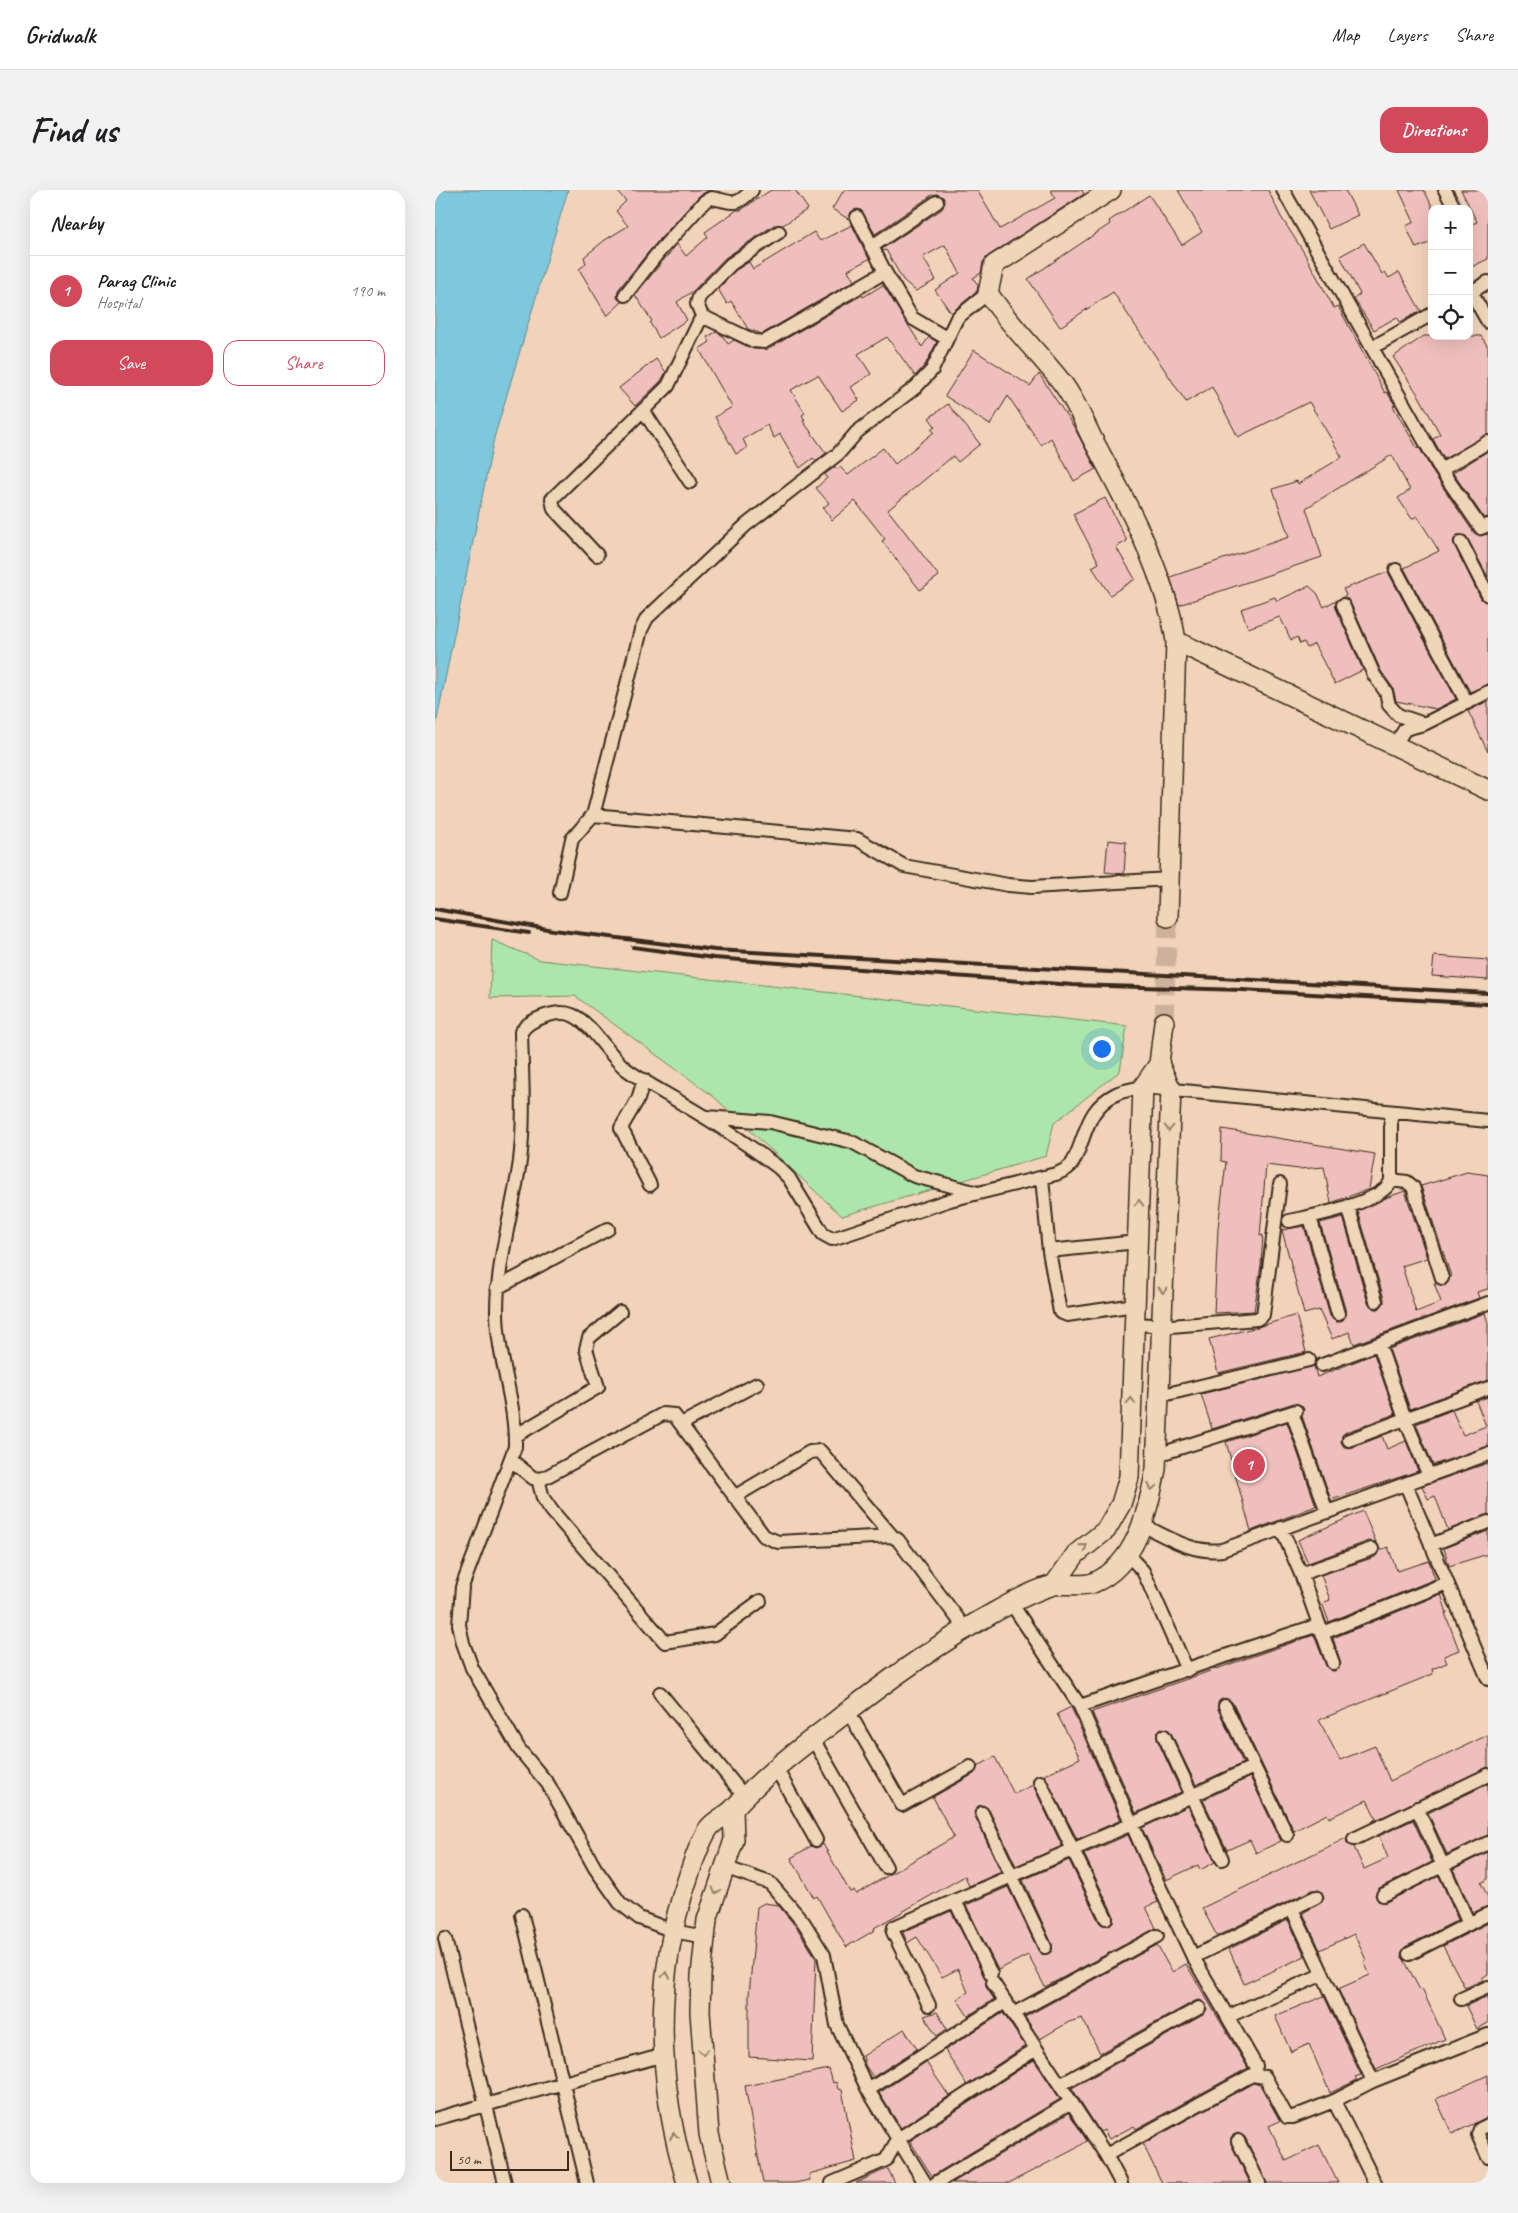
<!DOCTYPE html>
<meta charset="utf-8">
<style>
:root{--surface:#fff;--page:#f2f2f2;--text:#202124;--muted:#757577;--line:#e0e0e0;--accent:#d1495b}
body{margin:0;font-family:Caveat,sans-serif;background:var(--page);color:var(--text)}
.controls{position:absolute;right:15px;top:15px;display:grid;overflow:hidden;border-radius:10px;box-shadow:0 5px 20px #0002}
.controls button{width:45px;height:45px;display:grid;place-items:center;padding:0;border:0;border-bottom:1px solid var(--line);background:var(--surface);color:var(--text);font:25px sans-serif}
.scale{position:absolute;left:15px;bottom:12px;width:119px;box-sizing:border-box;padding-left:5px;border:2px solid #3b2a1e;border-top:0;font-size:14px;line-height:18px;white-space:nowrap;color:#3b2a1e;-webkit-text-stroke:4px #efd6b7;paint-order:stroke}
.you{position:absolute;left:666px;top:858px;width:18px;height:18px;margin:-12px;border:4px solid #fff;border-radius:50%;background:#1a73e8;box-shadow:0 0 0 8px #1a73e833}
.badge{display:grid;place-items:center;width:32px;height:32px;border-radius:50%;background:var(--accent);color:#fff;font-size:16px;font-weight:700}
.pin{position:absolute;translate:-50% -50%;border:2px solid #fff;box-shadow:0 1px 5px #0006}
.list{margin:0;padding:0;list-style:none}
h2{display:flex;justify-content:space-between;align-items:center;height:65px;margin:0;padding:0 20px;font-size:21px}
h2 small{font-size:16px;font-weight:400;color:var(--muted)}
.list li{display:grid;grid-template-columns:32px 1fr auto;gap:15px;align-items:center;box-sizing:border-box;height:70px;padding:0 20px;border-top:1px solid var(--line)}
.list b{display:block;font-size:19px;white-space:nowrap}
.list p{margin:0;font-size:16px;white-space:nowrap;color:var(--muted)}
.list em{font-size:16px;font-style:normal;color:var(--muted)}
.actions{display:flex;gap:10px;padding:15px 20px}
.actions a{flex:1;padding:11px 0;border:1px solid var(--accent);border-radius:15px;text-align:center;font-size:18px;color:var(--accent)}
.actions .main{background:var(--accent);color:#fff}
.icon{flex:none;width:28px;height:28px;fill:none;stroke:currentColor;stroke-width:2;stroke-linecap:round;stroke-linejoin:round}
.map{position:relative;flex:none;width:1053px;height:1993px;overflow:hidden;border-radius:15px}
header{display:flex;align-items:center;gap:30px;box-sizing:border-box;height:70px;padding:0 25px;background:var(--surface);border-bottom:1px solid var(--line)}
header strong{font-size:24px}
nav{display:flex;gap:28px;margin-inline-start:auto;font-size:18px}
.intro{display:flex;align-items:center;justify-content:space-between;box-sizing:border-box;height:120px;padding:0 30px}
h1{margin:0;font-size:35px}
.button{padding:12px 22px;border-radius:15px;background:var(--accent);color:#fff;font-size:18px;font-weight:700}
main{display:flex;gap:30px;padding:0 30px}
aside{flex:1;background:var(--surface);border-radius:15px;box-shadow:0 5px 20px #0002}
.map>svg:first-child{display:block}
</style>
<header>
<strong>Gridwalk</strong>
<nav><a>Map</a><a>Layers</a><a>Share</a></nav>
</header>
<div class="intro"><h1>Find us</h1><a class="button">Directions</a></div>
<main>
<aside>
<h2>Nearby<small></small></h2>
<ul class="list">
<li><span class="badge">1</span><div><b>Parag Clinic</b><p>Hospital</p></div><em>190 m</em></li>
</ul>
<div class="actions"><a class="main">Save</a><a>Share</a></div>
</aside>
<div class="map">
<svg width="1053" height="1993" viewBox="0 0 1053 1993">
<rect width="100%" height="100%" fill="#f1d3ba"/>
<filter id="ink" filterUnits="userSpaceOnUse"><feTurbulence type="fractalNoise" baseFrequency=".02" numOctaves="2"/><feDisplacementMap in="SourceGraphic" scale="10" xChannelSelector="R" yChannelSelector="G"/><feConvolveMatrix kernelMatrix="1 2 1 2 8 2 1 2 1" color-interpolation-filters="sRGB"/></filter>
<g filter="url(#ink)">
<path fill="#ade6aa" stroke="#748864" d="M57 750 105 770 692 836 685 881 619 933 611 966 407 1026 278 906 140 806 55 808Z"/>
<path fill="#7dc8dc" stroke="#638990" d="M0 0H133L59 248 0 539Z"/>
<path fill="#efbfbd" stroke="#3b2a1e" d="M181 0H276L264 6 216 59 183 100 182 108 187 112 172 126 144 79 151 74 149 67 170 50 193 36 181 21 191 11Z
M336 0H360L373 19 348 35H339L290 68 258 101 242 112 252 130 224 148 215 133 217 131 200 105 242 54 251 66 273 47 270 42 302 20H306Z
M409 0H542L565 39 620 8 616 0H647L649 4 553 66 548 72 546 83 538 88 543 95 542 101 516 123 500 100 525 83 510 55 488 67 501 90 481 101 468 90 451 60 448 61 447 59 507 19 510 12 508 7 502 4 497 5 440 44 426 20 422 19 416 22 415 30 397 19Z
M743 0H833L846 27 868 61 899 118 903 116 950 203 952 202 960 215 958 216 982 258 984 257 999 284 1039 343 1045 346 1053 344V387L1031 346 1022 345 1018 352 1046 409 1053 413V494L1035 502 969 378 1004 361 982 326 977 329 963 308 975 300 957 265 871 318 887 367 744 415 735 387 854 347 838 299 862 291 863 294 907 267 874 212 803 247 777 197 751 212 678 102 625 137 593 89 675 34 674 31 714 5 747 55 767 42Z
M874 0H910L923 25 894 39Z
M964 0H989L997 16V52L981 58 971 36 979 32Z
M1026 0H1053V69L1034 78V35L1042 32Z
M417 35 434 69 413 80 419 91 327 144 313 139 296 111 292 114 283 99 301 80 314 72 318 79 379 42 385 51Z
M929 53 947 84 950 82 954 88 964 82 986 121 965 132 962 127 939 140 919 109 925 104 905 66Z
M448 95 487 157 494 147 502 152 490 175 480 186 452 147 423 164 436 184 416 197 424 210 407 221 383 185 356 200 370 223 367 225 370 230 368 231 391 263 381 271 378 268 365 278 345 244 339 248 332 235 308 249 312 258 301 264 280 227 297 217 264 159 275 152 272 147 281 142 287 145 293 154 299 150 318 159H333L427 105 428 107Z
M989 146H1046L1053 157V244L1009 269 998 249 1005 244 984 206 958 167Z
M539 160 595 196 604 184 639 237 661 279 639 291 616 248 606 255 573 206 555 235 510 206Z
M221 169 231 182 226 191 200 216 184 198Z
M513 214 545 254 523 272 518 266 453 320 504 386 485 400 447 351 450 349 420 311 397 330 388 318 394 313 381 298 392 288 390 284 400 277 402 279 405 277 413 285 448 258 460 274 499 242 496 239 500 236 494 228Z
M1053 261V327L1049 328 1018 283Z
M670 308 692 351 681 357 700 389 675 405 657 377 664 373 638 324Z
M953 382 1021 509 1001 519 961 511 958 498 946 481 915 412 908 407 911 405 908 399Z
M874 396 882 403 889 417 901 410V418L928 480 900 494 879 454 872 458 869 452 865 454 862 447 856 450 845 427 813 438 806 419 840 407 842 411Z
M1053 511V562L1033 521Z
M673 650 691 652 689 684 670 682Z
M999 766 1053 770V790L997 786Z
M787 939 940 964 934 999 896 1013 889 977 864 979 831 975 825 1046 828 1045 826 1075 819 1121 779 1123 783 1038 791 972 786 971Z
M1032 982 1053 985V1099L1042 1102 1044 1108 919 1154 914 1142 897 1149 884 1120 869 1124 847 1040 869 1036 895 1126 901 1132H906L911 1126V1122L885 1033 908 1027 933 1113 939 1119H944L949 1113V1109L923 1021 953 1007 970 1001 992 1068 967 1076 981 1122 1006 1112 999 1093 1010 1096 1016 1086 986 996Z
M1050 1123 1053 1133V1190L975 1219 954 1159Z
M861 1125 871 1162 783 1183 774 1149 823 1137Z
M939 1164 960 1224 911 1242 907 1245 906 1252 909 1257 916 1258 947 1246 952 1259 971 1251 983 1281 896 1310 867 1226 869 1219 866 1215 859 1213 777 1239 766 1204 879 1176 882 1187Z
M1053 1207V1256L998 1275 981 1234 1017 1220 1028 1245 1051 1236 1041 1211Z
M852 1232 881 1316 816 1341 791 1252Z
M1053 1273V1324L1013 1340 1000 1306 993 1309 987 1296Z
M928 1321 941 1352 934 1351 873 1373 863 1350Z
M1053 1341V1364L1014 1376 1009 1358Z
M953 1357 962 1381 994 1371 1000 1389 894 1432 887 1413 895 1410 886 1385 940 1367 945 1360Z
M1006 1404 1012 1423H1010L1024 1460 1009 1466 1012 1473 997 1479 998 1484 884 1530 905 1570 940 1556 955 1591 1053 1545V1577L937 1632 941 1628 932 1610 894 1628 892 1624 859 1641 797 1512 790 1508 784 1511 783 1519 808 1573 761 1595 736 1543 733 1539 726 1538 722 1542V1549L746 1602 701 1623 657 1522 879 1445 891 1476 896 1481H900L906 1474 898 1448Z
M636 1517 686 1630 642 1649 609 1585 645 1568 622 1524Z
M560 1567 579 1604 598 1595 627 1656 581 1676 554 1620 548 1615 543 1616 539 1622 540 1626 566 1682 534 1696 530 1686 439 1738 440 1740 411 1757 382 1706 379 1708 356 1668 376 1656 381 1658 388 1654 415 1702 419 1700 421 1704 519 1647 498 1607 539 1584 543 1576Z
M815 1587 846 1651 821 1663 815 1650 792 1660 768 1610Z
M1053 1594V1645L1012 1664 993 1623Z
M753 1616 780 1672 765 1680 763 1675 731 1690 707 1638Z
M978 1630 997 1672 944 1698 940 1705 943 1711 951 1712 1004 1686 1023 1730 970 1757 966 1764 985 1800 987 1799 1010 1849 941 1879 903 1799 935 1785 929 1772 931 1770 919 1744 885 1760 868 1723 887 1712 889 1707 886 1701 877 1700 782 1746 767 1718 911 1648 912 1653 919 1657 929 1679 953 1668 944 1646Z
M693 1645 723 1712 711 1717 721 1738 610 1797 593 1765 563 1780 531 1715 573 1697 603 1760 606 1764H613L617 1761V1754L588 1690 634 1670 664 1732 667 1735H674L678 1732V1724L649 1664Z
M1053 1662V1689L1046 1693 1053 1707V1716L1038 1723 1018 1679Z
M329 1713 343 1715 362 1738 381 1768 377 1871 314 1867V1805L322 1717Z
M516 1721 551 1790V1797L559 1809 533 1826 522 1809 533 1802 523 1779 507 1787 482 1747 472 1753 468 1742Z
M853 1730 870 1766 809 1794 794 1759Z
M1053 1733V1784L1047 1788 1048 1790 1030 1798 1008 1756Z
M722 1755 737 1782 751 1774 813 1878 701 1939 699 1936 674 1949 669 1940 665 1942 637 1898 768 1825 772 1819 771 1814 765 1810 760 1811 665 1863 647 1828 634 1832 605 1849 590 1827Z
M889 1806 926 1885 920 1887 922 1890 895 1903 874 1854 856 1862 840 1826Z
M1053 1806V1833L1042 1839 1031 1816Z
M502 1822 512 1839 502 1846 489 1826Z
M568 1823 590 1856 532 1895 510 1860Z
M469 1839 482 1859 438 1887 430 1875 428 1866Z
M599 1870 625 1909 497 1986 475 1951Z
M491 1872 514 1906 466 1938 444 1903Z
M394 1879 398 1893 401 1892 403 1899 407 1900 421 1971 374 1984 375 1990 359 1993H328L310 1896Z
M1053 1885V1927L1017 1944 1001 1909Z
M818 1893 825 1895 845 1931 834 1936 851 1971 884 1955 903 1993H832L810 1947 803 1943 796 1947V1954L815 1993H727L708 1954Z
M634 1923 652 1951 640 1959 574 1993H517Z
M453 1979 460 1993H421L447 1981Z"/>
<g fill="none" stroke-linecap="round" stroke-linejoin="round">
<path stroke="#cdb19b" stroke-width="19" stroke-dasharray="19 9" stroke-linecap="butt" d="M729 832 733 727"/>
<defs>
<path id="street" d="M848 0 1006 280 1046 338 1053 335
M1010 0 1020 19
M422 27 450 82 477 128 511 148
M436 57 502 12
M1036 102 1053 132
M1034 103 1053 92
M190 105 222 64 270 11 276 8C298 11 299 19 317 0
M268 128 262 114 264 107 296 74 344 42
M938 157 997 124
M208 220 255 292
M1006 280 1053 252
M1026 352 1053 405
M162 365 119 319 117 309 233 196 265 130 271 128 319 151 329 152 450 82
M961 380 1032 513
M908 415 939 485 951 502 954 515 963 525 989 534
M959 556 970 539 989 534 1053 502
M158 625 422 649 469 676 573 695 597 697 735 689
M125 703 137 649 158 625 161 614 206 440 212 428 311 335 403 264 422 242 481 197 497 180 522 128 553 103
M209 890 203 909 186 938 215 995
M272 927 335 932 417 952 479 986 543 1003
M607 988 614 1061 625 1122 632 1125 700 1115
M956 990 972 992 978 997 1007 1088
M913 1016 941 1111
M875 1027 903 1124
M854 1031C875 1027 950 1012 956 990V923
M614 1061 702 1052
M62 1098 173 1039
M699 1134 736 1136 822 1129 828 1125 845 994
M944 1154 970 1229 994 1286
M887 1175 1053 1113
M724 1206 874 1170
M859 1228 892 1322
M246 1234 322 1194
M80 1246 163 1197 151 1159 154 1148 185 1122
M914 1250 1053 1198
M722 1265 861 1221
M76 1270 98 1288 107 1289 228 1224 239 1225 329 1346 343 1352 457 1346 463 1350 530 1438
M103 1289 108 1308 117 1321 230 1452 280 1444 325 1411
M971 1295 1053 1489
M299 1307 375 1262 385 1261 457 1346
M707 1335C733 1347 757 1364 787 1360L1053 1264
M846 1338 866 1384 898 1473
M996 1355 1053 1332
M692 1364 708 1381 714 1394 752 1480
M866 1384 937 1359
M576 1413 645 1516 720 1687 758 1767 821 1876
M888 1443 1012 1393
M225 1503 309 1606
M645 1516C725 1489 804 1460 884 1435
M790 1516 852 1645
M413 1521 467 1615 535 1577
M729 1546 787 1669
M378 1549 451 1677
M341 1578 381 1650
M605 1592 671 1728
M982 1618 1034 1734
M547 1623 610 1757
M919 1649 1053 1585
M289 1677 335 1693 369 1733 389 1765 402 1835 433 1900 490 1993
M948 1705 1053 1653
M520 1711 556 1784
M857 1719 938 1891
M87 1725 152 1993
M270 1747 238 1741 204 1728 185 1713 160 1678 113 1594 84 1559 37 1478 28 1453 24 1435 27 1397 80 1257C81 1211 62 1167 62 1121 62 1070 78 1021 85 971 90 928 87 884 86 842 94 829 123 819 137 825 157 833 173 865 191 879 210 893 232 904 253 917 284 935 315 956 344 978L354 988 388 1044 397 1049 515 1010 621 984C628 981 636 978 639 970 652 944 651 919 681 904 689 900 700 899 708 897L1053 931
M10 1749 70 1993
M974 1764 1053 1724
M758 1767 881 1707
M558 1793 671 1965 817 1885 830 1887 852 1927H858L899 1911 938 1891 1053 1845
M1026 1809 1053 1797
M494 1815 458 1742 459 1737 697 1634 818 1577
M578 1824 722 1746
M794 1826 888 1784
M625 1895 764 1818
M433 1900 570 1812
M899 1911 940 1993
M0 1929 229 1865
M1053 1935 1045 1939 1043 1945 1053 1967
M803 1951 824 1993
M671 1965 686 1993
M397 1993 451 1970 463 1949 601 1859
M501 1993 636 1912"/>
<path id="secondary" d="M676 0 559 75 553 103C575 136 604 163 628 194 640 210 648 230 657 248 689 307 731 385 741 451L733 727
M741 451 1053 600
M619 1395 641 1364 671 1340 686 1314 694 1287 708 897 724 874 729 832
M252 1993C222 1893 218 1788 253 1688 258 1672 264 1654 273 1639 279 1630 292 1626 299 1618 327 1587 361 1561 394 1536 446 1495 500 1455 558 1423 576 1413 599 1400 619 1395 631 1393 647 1397 658 1393 702 1375 713 1320 721 1279L736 899 724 874
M286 1993 274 1944 265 1822 266 1785 272 1730 299 1650 298 1620"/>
</defs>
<use href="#street" stroke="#3b2a1e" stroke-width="16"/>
<use href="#secondary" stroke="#3b2a1e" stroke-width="22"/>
<use href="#street" stroke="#efd6b7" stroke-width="12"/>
<use href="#secondary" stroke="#efd6b7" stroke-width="19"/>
<path stroke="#3b2a1e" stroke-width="4" d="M0 719 118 740 280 760 1053 803
M0 729 94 743
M198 757 279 768 638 795 807 800 1053 814"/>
</g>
<defs><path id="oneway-chevron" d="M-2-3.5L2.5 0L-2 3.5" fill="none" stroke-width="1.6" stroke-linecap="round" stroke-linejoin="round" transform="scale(1.25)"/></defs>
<g stroke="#95806a">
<use href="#oneway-chevron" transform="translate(734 938) rotate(92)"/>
<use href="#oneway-chevron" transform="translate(704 1013) rotate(-88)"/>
<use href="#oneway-chevron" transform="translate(728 1100) rotate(92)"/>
<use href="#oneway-chevron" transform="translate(696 1211) rotate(-88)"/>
<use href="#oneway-chevron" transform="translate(717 1297) rotate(102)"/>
<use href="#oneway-chevron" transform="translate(649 1357) rotate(-39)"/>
<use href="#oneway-chevron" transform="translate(281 1701) rotate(108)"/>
<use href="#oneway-chevron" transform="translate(231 1785) rotate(-85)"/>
<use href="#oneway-chevron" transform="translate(268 1862) rotate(86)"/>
<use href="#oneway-chevron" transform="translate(239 1946) rotate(-99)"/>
</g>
</g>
</svg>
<div class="controls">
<button>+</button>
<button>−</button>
<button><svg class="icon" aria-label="locate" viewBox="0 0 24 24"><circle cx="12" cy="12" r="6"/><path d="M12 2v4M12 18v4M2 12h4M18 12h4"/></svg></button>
</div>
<div class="scale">50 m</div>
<div class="you"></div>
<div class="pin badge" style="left:814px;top:1275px">1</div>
</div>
</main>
